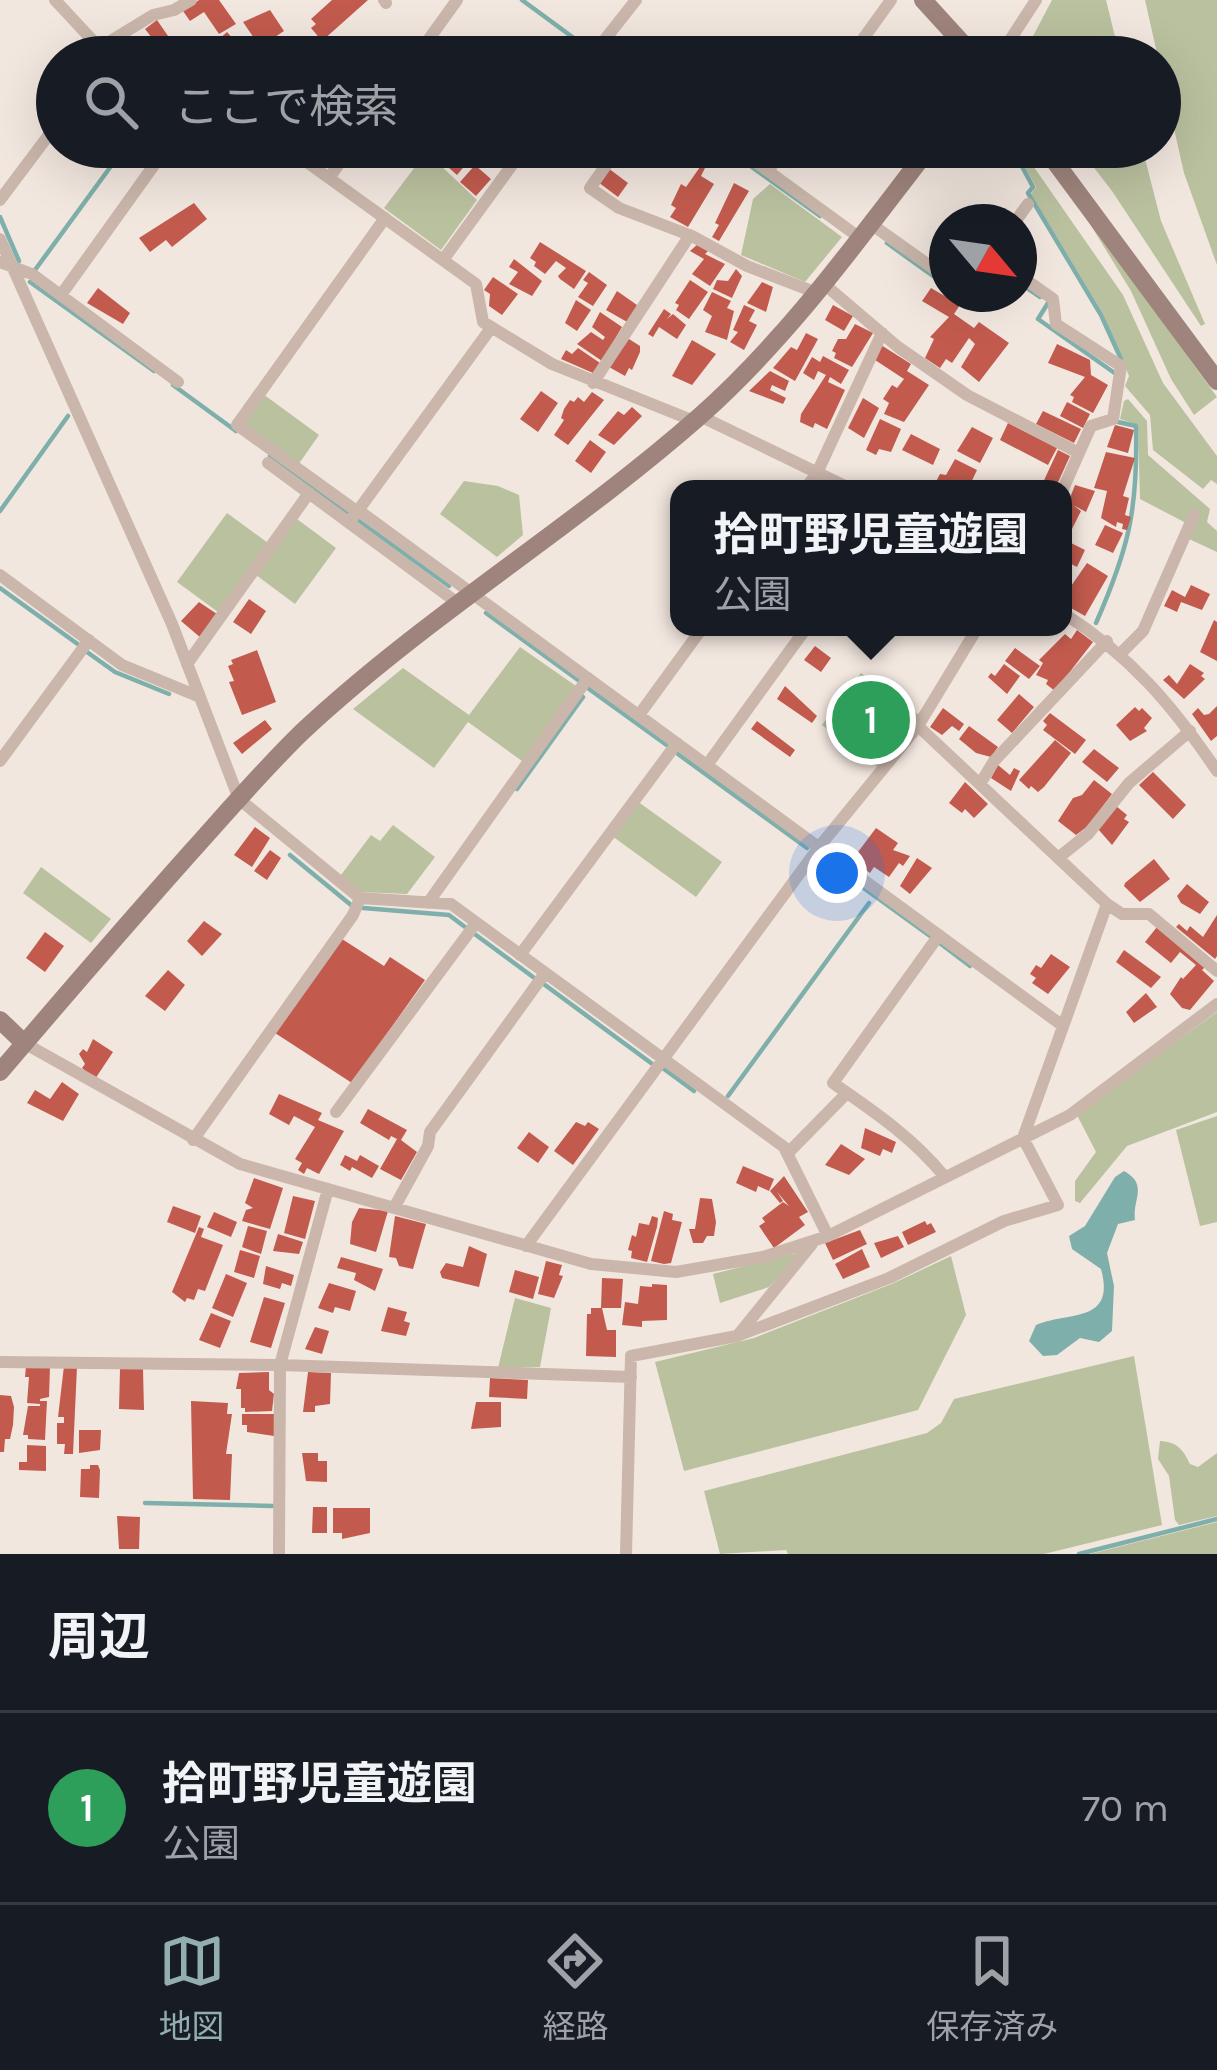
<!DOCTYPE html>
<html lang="ja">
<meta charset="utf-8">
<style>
:root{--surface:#171b24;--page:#242831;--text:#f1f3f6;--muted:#9ea1a6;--line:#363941;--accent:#93aeae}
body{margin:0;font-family:Karla,"Noto Sans JP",sans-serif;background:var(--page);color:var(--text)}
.compass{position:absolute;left:929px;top:204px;width:108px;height:108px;border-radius:50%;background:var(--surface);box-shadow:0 12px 48px #0002;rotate:119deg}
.you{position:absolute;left:837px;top:873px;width:42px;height:42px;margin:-30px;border:9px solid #fff;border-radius:50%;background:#1a73e8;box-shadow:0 0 0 18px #1a73e833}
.badge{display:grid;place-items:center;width:78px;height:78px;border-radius:50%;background:var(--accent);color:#fff;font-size:39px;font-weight:700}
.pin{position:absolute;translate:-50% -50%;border:6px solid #fff;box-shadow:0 3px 12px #0006}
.popup{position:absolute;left:670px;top:480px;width:402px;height:156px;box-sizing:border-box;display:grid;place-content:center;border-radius:24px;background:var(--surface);filter:drop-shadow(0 3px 9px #0005);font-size:39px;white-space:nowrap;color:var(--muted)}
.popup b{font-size:45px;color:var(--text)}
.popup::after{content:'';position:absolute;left:50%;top:100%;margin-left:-24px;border:24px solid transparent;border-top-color:var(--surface)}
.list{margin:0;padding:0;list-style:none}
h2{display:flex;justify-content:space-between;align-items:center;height:156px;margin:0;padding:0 48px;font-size:51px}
h2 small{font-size:39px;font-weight:400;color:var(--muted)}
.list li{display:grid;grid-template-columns:78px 1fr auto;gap:36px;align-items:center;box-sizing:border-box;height:192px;padding:0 48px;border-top:3px solid var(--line)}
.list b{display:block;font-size:45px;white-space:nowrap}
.list p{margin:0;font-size:39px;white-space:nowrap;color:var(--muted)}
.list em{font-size:39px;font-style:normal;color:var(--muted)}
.icon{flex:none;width:66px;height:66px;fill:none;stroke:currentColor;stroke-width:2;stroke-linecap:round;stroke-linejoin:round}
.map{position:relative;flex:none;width:1217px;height:1554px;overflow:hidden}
.search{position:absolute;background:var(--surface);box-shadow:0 12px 48px #0002;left:36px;right:36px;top:36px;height:132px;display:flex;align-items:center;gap:30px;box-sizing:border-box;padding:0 42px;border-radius:66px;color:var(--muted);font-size:45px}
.sheet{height:348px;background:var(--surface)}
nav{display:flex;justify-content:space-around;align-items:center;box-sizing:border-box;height:168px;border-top:3px solid var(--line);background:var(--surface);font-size:33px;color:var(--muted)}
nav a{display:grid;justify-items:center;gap:6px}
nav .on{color:var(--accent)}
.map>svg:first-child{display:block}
</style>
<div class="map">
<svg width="1217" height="1554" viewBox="0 0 1217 1554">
<rect width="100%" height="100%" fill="#f2e7df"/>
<path fill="#bac19f" d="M1052 0H1106L1120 57H1022Z
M1145 0H1217V265L1184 173Z
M430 147 437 151V162L477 200 441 250 384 208Z
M1006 147H1020L1123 295 1163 383 1217 456V484L1211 480 1203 489 1153 450 1150 415 1125 386 1129 376 1103 314 1031 194 1036 187 1019 157Z
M1078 147H1142L1161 221 1205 324 1201 326 1112 191Z
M770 184 842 237 805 282 741 255 753 199Z
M1079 206 1217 397 1194 415 1171 379 1131 291Z
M263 394 319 435 298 465 242 424Z
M1128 399 1147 421 1148 455 1210 509 1207 522 1217 531V552L1189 539 1186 523 1140 499 1138 425 1120 419 1124 401Z
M464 481 498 486 519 495 523 535 497 557 440 514Z
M227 513 268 543 218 612 177 582Z
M297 519 336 548 295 604 256 575Z
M520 647 576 686 522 761 468 722 434 768 353 709 403 668 469 715Z
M861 673 919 715 878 767 822 725Z
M637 801 722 862 696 897 612 836Z
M393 825 435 857 407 894 361 892 341 875 371 835 380 841Z
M41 867 111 919 91 943 23 893Z
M1217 1012V1112L1127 1146 1080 1203 1075 1201V1181L1096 1152 1077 1115Z
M1217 1116V1222L1200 1226 1176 1130Z
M800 1252 769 1287 720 1303 713 1274Z
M951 1256 966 1315 918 1410 684 1471 655 1362 754 1338 894 1283Z
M515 1298 551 1308 540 1367 498 1368Z
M1134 1356 1162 1525 1044 1554H788L786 1550 720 1554 704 1491 927 1433 941 1423 954 1399Z
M1160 1441C1177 1442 1183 1449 1190 1464L1198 1467 1217 1453V1516L1179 1525 1175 1520 1169 1476 1158 1459Z
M1217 1522V1554H1090Z"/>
<path fill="#7fafab" d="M1124 1171C1149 1185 1132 1199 1135 1220L1118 1224 1107 1253 1114 1286 1112 1331 1099 1342 1080 1338 1057 1355 1043 1356 1029 1341 1036 1325C1068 1311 1116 1324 1101 1269L1072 1249 1069 1236 1085 1226 1115 1177Z"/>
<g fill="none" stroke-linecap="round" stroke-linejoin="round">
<path stroke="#7fafab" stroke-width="4.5" d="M522 0 590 50
M724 147 820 216
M1002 147 1018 159 1033 187 1028 193 1101 315 1121 359
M0 217 19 261
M887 243 947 286
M35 270 125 147
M30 282 154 371
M1019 283 1040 297
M958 294 965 299 970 294
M1048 303 1038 319 1116 374
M173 385 236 431
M270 456 347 512
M0 511 68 416
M359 521 449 586
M0 588 79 645
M486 613 578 680
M1096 623C1129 548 1138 509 1136 426L1118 422
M87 652 115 672 169 694
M589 689 668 746
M678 754 807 848
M517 789 583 697
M290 855 351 905
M818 855 930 936
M363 908 449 915 465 927
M476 935 533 977
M941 944 970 966
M545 985 651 1063
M664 1069 694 1091
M728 1096 869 903
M145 1503 273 1506
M1079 1554 1217 1519"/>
</g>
<path fill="#c25b4e" d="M199 0H219L236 24 219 34 204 12 190 21 183 11Z
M332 0H368L322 41 311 28 316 24 311 19Z
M270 10 284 31 260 47 243 22Z
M157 20 177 49 166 56 145 29Z
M227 32 243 50 235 57 187 54 195 48 201 55Z
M451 147H472L477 151 457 175 440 160Z
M675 147H710L713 152 701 176 714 184 688 227 670 217 676 208 671 205 681 184 686 187 700 167 681 157 684 153Z
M475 165 491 179 476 196 460 182Z
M608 168 628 183 618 197 598 182Z
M734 183 749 191 719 241 712 237 719 225 715 223Z
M194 203 207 219 172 247 166 240 150 252 139 238Z
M540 242 586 271 574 289 560 279 558 276 566 268 556 261 545 274 534 266 536 262 530 258Z
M698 244 708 251 705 254 725 264 710 286 692 274 704 259 690 251Z
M514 259 542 281 532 296 509 284 518 272 509 267Z
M736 269 742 276 732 298 713 289 717 280 728 281Z
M589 272 607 285 593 306 578 297 588 283 583 280Z
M493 277 518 294 502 315 489 306 490 294 484 290Z
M690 280 708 292 689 319 676 310 679 305 675 303Z
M762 282 773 287 766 312 747 303Z
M98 288 130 313 123 324 87 303Z
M931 288 960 305 954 314 974 328 979 322 1009 343 979 382 961 367 975 344 969 338 952 363 946 359 940 368 925 358 934 339 930 337 949 317 922 301Z
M617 291 637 305 629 323 606 310Z
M712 292 731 301 727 308 734 311 727 340 705 332 712 316 703 310Z
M576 300 591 310 577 331 565 323Z
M744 305 755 310 749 321 757 325 744 350 730 342 738 332 733 330Z
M833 305 853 316 844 331 825 320Z
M664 309 671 314 667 319 673 314 686 325 677 339 659 327 653 337 648 334Z
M600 312 622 327 602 361 577 344 591 332 603 340 605 337 592 327Z
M855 324 873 333 852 367 834 358 836 353 832 351 838 339H846Z
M806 333 818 339 795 381 773 368 791 347 797 350Z
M629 339 640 346V352L632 370 629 368 625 376 609 367Z
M692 340 716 354 692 385 672 376Z
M1057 344 1090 360 1091 375 1108 385 1093 413 1072 402 1074 397 1070 395 1085 377 1048 363Z
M881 345 911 364 907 371 929 385 904 422 884 414 889 403 883 399 892 385 897 388 904 379 872 358Z
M578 348 600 363 593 373 561 359 566 350 572 354Z
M823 356 849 370 841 384 830 377 828 382 845 390 827 429 815 423 813 428 800 422 801 414 826 375 818 371 814 380 803 373 812 357 820 362Z
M770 371 789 381 785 391 772 385 770 390 786 398 783 404 749 391Z
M541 391 558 403 538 432 520 419Z
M592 392 604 400 568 445 554 435 564 420 561 418 564 409 570 400 574 402 578 397 584 402Z
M863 398 879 408 864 438 848 428Z
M1067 402 1090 414 1083 428 1060 416Z
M632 407 642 416 614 445 598 435 618 411 624 415Z
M1043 411 1081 429 1074 443 1036 424Z
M880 419 901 429 891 452 879 449 876 455 866 450Z
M1008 423 1057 448 1048 465 1000 440Z
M1115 425 1134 430 1128 453 1107 447Z
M972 427 993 438 980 463 957 451Z
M911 434 940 449 933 465 902 450Z
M590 440 606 452 591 473 575 461Z
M1058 450 1070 456 1055 489H1040Z
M1106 452 1135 458 1123 496 1129 498 1125 515 1131 517 1127 530 1122 529 1123 524 1117 522 1116 527 1101 518 1107 491 1094 488Z
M955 459 977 470 968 489H932L940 474 946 475Z
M1075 485 1095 491 1086 512 1073 505 1081 511 1071 531 1063 528V516Z
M1105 525 1123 533 1113 553 1095 545Z
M1063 539 1085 550 1077 567 1063 560Z
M1087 563 1108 576 1085 616 1064 604 1063 585 1069 589Z
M1191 585 1210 594 1202 610 1181 602 1177 612 1164 606 1172 590 1185 597Z
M249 599 266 611 251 634 233 622Z
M199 602 217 614 201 638 181 621Z
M1214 620 1217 622V661L1200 652Z
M1077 630 1093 642 1055 691 1046 684 1048 680 1036 675 1043 663 1039 660 1065 634 1071 639Z
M815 646 831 658 821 672 804 660Z
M1015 648 1040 666 1029 679 1005 661Z
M257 650 276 702 242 715 229 682 234 681 228 666 233 664 231 660Z
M1004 664 1020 676 1007 694 988 677 991 673 995 676Z
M1190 664 1204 673 1201 676 1205 679 1184 699 1163 680 1169 675 1177 684Z
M785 686 817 716 812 723 777 699Z
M1019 694 1034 707 1012 733 997 720Z
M1217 706V736L1211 741 1192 714 1198 708 1204 715 1209 714Z
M1135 707 1139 711 1142 708 1152 718 1144 728 1147 731 1130 741 1116 725Z
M943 708 964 724 959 731 952 726 942 735 930 727Z
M1050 713 1086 740 1075 754 1043 730 1047 725 1043 721Z
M265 720 272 729 242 754 233 743Z
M757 721 795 750 790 757 751 729Z
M969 726 998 747 991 757 976 753 959 739Z
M1055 740 1071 753 1044 787 1038 792 1031 786 1029 789 1019 780Z
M1094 749 1119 768 1107 782 1082 762Z
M998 765 1010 775 1014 768 1020 771 1011 791 991 778Z
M1153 772 1186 805 1173 819 1139 785Z
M1094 780 1112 794 1088 826 1076 835 1058 821 1073 798 1082 795Z
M965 782 988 804 974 818 965 809 962 813 949 803Z
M1116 806 1127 815 1124 819 1129 822 1112 845 1098 829Z
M255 827 270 838 252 867 234 855Z
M876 828 898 843 893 850 910 856 903 866 899 863 889 877 874 867 870 873 852 860Z
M270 850 281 858 267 880 254 871Z
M917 858 932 868 910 894 900 886Z
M1154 859 1170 879 1140 902 1124 886 1125 883Z
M1187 884 1209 902 1200 914 1181 903 1177 896Z
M1217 915V956L1215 959 1176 927 1179 924 1187 931 1190 926 1203 937Z
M204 921 222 934 202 956 187 941Z
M1157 927 1205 967 1202 970 1214 981 1190 1010 1182 1008 1170 994 1181 977 1183 979 1196 965 1180 952 1171 963 1145 942Z
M45 932 64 946 45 972 26 958Z
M342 939 384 966 390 957 425 980 352 1083 275 1033Z
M1124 950 1161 977 1151 988 1116 962Z
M1051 954 1070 967 1048 994 1032 983 1036 978 1030 974 1036 965 1041 968Z
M168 970 185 985 165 1011 145 996Z
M1146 993 1157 1007 1134 1023 1126 1012Z
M93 1039 113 1052 95 1079 82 1068 85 1064 79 1054 83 1049 87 1052Z
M62 1082 79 1094 63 1121 27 1103 35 1090 50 1099Z
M279 1094 322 1113 318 1120 344 1131 319 1174 307 1168 304 1174 298 1170 302 1163 295 1159 315 1127 294 1116 289 1125 269 1114Z
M368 1109 407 1130 401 1140 417 1152 401 1180 380 1169 397 1139 391 1136 389 1140 360 1123Z
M576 1122 585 1126 588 1122 599 1129 573 1165 554 1151Z
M865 1128 896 1142 892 1153 883 1149 880 1156 861 1148Z
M529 1132 549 1147 538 1163 517 1148Z
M841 1144 865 1159 849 1175 825 1165Z
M345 1155 357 1161 360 1155 379 1166 372 1178 352 1167 350 1171 340 1165Z
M743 1166 774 1179 769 1191 758 1186 756 1192 736 1183Z
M784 1176 808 1212 799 1217 805 1225 774 1248 759 1226 765 1222 762 1218 783 1202 789 1206 777 1192 783 1201 780 1203 770 1191Z
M254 1178 283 1188 270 1229 242 1221 246 1210 253 1208 245 1203Z
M293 1196 315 1201 305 1239 284 1233Z
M700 1198 712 1199 716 1222 714 1236H707L703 1243H693L689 1229H695Z
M173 1206 201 1216 195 1233 167 1222Z
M359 1208 388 1211 376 1252 350 1244 352 1222Z
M664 1211 673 1214 672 1220 682 1222 671 1263 664 1264 651 1261Z
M214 1212 237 1222 231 1237 207 1227Z
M395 1216 426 1224 413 1269 399 1266 396 1258 389 1257Z
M652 1216 658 1218 657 1227 647 1262 631 1258 632 1251 628 1250 632 1235 636 1237 639 1223 649 1225Z
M925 1221 927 1225 931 1223 936 1232 908 1245 902 1232Z
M248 1226 267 1231 261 1254 242 1247Z
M199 1227 204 1229 201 1237 223 1245 205 1291 198 1289 194 1300 187 1298 185 1302 172 1292Z
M860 1230 867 1244 833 1260 825 1243Z
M278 1234 303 1242 299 1254 273 1251Z
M898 1236 904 1247 881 1258 874 1243Z
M469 1246 487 1254 479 1287 442 1278 440 1272 446 1263 463 1267Z
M862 1249 870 1267 843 1279 835 1264Z
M240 1250 260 1256 254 1278 234 1272Z
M341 1257 383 1269 375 1291 354 1280 356 1273 337 1268Z
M546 1261 562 1265 559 1275 563 1276 554 1298 538 1294Z
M266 1266 294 1275 291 1286 282 1283 280 1289 263 1284Z
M515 1270 539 1277 533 1299 509 1292Z
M226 1274 247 1283 233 1317 212 1308Z
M602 1278 623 1279 621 1308H602L607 1330H616V1357L586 1356 587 1314H591V1308H601Z
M329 1283 356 1291 350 1311 335 1307 333 1313 318 1308Z
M652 1284 667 1285V1320L642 1321V1327L622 1325 625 1302 638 1304 640 1286 652 1287Z
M264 1297 285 1303 271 1348 250 1342Z
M388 1307 407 1312 404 1321 410 1323 406 1336 381 1331Z
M211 1313 231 1321 220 1348 199 1340Z
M315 1327 329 1331 322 1354 305 1349Z
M26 1366 50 1367 49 1397 40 1399V1404L27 1403 29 1377H25Z
M64 1366 77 1367 73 1454H64L65 1444H57V1423H64V1417H58Z
M120 1369H143L144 1410 119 1409Z
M269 1372V1390L274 1394 272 1411 245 1412V1408H241V1389H236L239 1373Z
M308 1372 331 1373 330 1404 315 1406V1412H303Z
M490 1378 528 1380 527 1399 489 1397Z
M0 1395 11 1396 14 1407 13 1425 10 1439H5L4 1452H0Z
M40 1401H47L45 1440 28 1439V1435H23L28 1406H40Z
M191 1401 228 1403 227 1414H232L226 1454H232L230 1500 193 1499Z
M476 1402H501V1427L471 1429Z
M242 1414H274V1436L247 1432V1425H242Z
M79 1430H101L100 1450 79 1453Z
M27 1445 46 1446V1471L19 1470V1462H27Z
M302 1453H318V1461H327V1482L306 1481Z
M90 1465H98L100 1470 99 1498 80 1497 81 1469H90Z
M313 1507H327V1533H312Z
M333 1508H370V1533L342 1539V1533H333Z
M117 1516 140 1517 139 1549H119Z"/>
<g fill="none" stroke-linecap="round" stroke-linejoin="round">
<path stroke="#cab6ab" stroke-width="12" d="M55 0 108 57
M384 0 386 3
M99 48 153 15 174 10 191 0
M416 57 457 0
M591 57 636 0
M850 57 891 0
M999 57 1036 0
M286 147 476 284 483 322 552 364 694 421
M619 147 590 188 619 208 692 236 747 266 817 293
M735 147 860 238
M768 171 785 147
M329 178 351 147
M0 200 57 124
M1015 222 1028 204
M871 224 947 278
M0 239 172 624 239 799 360 898 451 904 784 1147 828 1236
M443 260 525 147
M0 262 32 274 178 382
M1019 275 1053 299 1056 324 1121 366 1113 419 1091 426 1079 453
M824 284 898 347 967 395 1079 453 1063 489
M61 295 167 147
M593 383 690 235
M700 416 851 489
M268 463 459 604
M805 489 817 473 882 333
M358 510 1063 1026
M358 512 237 425 385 218
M349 523 491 328
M0 575 122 665 200 697
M1063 613C1131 656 1173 706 1217 771
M1121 653 1143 631 1194 515
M187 664 309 493
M639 715 703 627
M0 761 89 640
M707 765 807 627
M980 784 994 761 1107 641
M1058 858 1088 834 1129 783 1190 731
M428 903 588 678
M1107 904 1122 914H1149L1217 971
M939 935 833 1083C875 1112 913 1138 945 1177
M520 955 677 743
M24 1043 240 1164 591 1264 676 1272 763 1257 828 1236 1070 1115 1217 1004
M336 1112 476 923
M193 1140 353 915 360 898
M788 1153 847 1093
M394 1208 428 1146 430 1132 545 973
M526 1246 819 847 918 726 978 627
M738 1335 812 1244
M0 1362 280 1365 631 1377
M279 1554 280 1365 328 1189
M626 1554 631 1356 737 1336 889 1278 1004 1221 1058 1205 1023 1138 1107 904 918 726"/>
<path stroke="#9e847c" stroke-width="18" d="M923 0 975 57
M1044 147 1217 381
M0 1020 24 1043
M0 1072C63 998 126 925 191 852 227 812 263 770 302 732 426 616 573 528 700 416 789 337 858 240 930 147"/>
</g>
</svg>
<svg class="compass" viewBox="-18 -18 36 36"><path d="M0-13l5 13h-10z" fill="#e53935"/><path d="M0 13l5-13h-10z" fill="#9ea1a6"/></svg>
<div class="you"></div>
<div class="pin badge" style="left:871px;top:720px;background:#2e9e5b">1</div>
<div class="popup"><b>拾町野児童遊園</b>公園</div>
<div class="search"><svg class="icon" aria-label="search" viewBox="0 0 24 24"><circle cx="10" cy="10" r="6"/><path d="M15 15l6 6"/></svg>ここで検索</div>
</div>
<section class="sheet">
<h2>周辺<small></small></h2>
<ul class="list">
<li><span class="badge" style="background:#2e9e5b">1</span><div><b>拾町野児童遊園</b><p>公園</p></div><em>70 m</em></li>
</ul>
</section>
<nav>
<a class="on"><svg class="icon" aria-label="map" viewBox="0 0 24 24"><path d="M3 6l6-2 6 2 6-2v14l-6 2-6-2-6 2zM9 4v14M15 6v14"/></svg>地図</a>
<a><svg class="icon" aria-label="directions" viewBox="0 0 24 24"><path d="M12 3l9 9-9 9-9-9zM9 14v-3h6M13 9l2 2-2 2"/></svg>経路</a>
<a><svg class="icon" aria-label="saved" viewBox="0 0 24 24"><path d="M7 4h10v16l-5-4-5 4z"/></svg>保存済み</a>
</nav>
